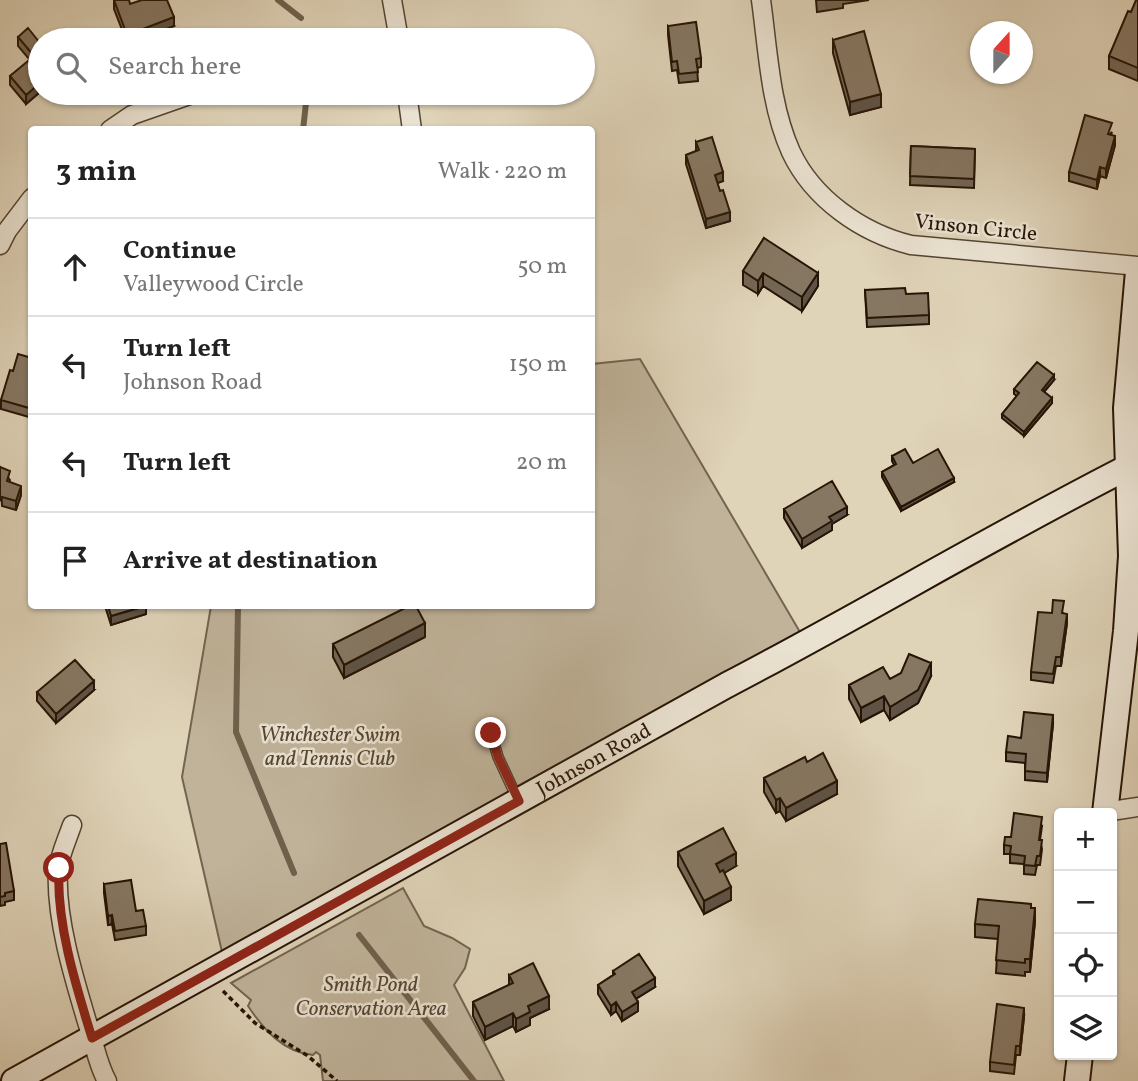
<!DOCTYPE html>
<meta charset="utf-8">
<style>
:root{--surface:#fff;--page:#f2f2f2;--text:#222;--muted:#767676;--line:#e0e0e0}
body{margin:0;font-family:Vollkorn,serif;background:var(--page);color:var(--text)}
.controls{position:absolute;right:21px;bottom:21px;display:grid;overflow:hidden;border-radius:7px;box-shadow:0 2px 5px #0004}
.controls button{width:63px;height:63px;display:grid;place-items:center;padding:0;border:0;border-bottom:2px solid var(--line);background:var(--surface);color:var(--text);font:35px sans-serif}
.compass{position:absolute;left:970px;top:21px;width:63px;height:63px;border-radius:50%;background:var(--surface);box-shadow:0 2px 5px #0004;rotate:21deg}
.stop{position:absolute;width:21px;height:21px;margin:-16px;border:5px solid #8f2418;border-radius:50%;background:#fff}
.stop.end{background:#8f2418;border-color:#fff;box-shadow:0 2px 7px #0008}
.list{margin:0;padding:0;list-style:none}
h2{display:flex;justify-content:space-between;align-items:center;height:91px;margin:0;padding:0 28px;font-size:30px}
h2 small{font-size:23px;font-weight:400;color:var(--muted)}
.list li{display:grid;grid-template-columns:46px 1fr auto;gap:21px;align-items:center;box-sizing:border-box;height:98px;padding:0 28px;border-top:2px solid var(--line)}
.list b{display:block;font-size:26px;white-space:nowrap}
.list p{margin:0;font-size:23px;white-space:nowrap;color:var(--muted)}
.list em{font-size:23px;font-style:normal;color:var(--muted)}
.icon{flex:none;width:38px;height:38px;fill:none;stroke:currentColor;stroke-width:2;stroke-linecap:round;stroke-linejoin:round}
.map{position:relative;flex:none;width:1138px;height:1081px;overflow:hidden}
.search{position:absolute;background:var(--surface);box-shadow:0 2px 5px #0004;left:28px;top:28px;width:567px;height:77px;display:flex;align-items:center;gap:18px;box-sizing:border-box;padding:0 24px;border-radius:38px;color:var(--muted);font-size:26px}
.panel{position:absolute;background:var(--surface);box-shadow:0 2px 5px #0004;left:28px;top:126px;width:567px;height:483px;border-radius:7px}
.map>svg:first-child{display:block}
</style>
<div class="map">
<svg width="1138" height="1081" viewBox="0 0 1138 1081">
<rect width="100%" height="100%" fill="#dfd3b8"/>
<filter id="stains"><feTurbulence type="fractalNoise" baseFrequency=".00286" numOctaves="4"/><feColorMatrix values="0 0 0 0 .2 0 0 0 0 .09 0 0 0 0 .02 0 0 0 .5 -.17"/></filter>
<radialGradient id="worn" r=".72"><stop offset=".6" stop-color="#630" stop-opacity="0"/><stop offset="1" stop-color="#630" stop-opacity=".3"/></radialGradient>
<path fill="#c0b39a" stroke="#736450" stroke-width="2" d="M640 359 807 644 225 965 182 777 211 606H592V364Z
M403 888 424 926 452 938 470 949 465 968 454 985 504 1081H323L320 1055 316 1052 313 1055C283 1052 264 1030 248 1006L251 1000 231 983Z"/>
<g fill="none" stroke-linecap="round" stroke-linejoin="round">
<path stroke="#6f604c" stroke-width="6" d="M278 0 301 18
M303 130 307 94
M238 606 236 732 294 873
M359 935 474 1081"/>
<defs>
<path id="lane" d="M491 733 498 757 518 800"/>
<path id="street" d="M392 0 399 40
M761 0C768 50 770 106 791 152 813 199 862 233 911 245L1138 266
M407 93 412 130
M110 130 132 115 195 93
M0 245 7 231 32 198
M1105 812 1138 807
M72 825C67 840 59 856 58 871 55 921 77 988 91 1035 96 1051 99 1067 107 1081"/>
<g id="secondary">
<path d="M1105 813 1126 631 1131 556 1126 408 1138 271"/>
<path id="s1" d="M14 1081 727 685C865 613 999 532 1138 462"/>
<path d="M1077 1081 1080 1055"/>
</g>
</defs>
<use href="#lane" stroke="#544432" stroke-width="12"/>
<use href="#street" stroke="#544432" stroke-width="21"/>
<use href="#secondary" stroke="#261405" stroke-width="28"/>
<path stroke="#261405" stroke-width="3.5" stroke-dasharray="5 3.5" stroke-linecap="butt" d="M223 991 255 1023 308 1056 337 1081"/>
<use href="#lane" stroke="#eae2d1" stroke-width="9"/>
<use href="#street" stroke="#eae2d1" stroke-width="18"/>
<use href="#secondary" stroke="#eae2d1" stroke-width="24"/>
</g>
<path fill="#736654" stroke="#261405" stroke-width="2" d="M114 0 130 4 174 26 138 40H126L114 9Z
M816 0H869L843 4V8L817 12Z
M1138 0V81L1109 69V56L1131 12Z
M668 26 701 58V67L697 68 698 81 679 83 677 70 672 71 668 35Z
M18 37 40 43V92L26 104 10 85V76L30 60 18 46Z
M833 40 881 107 850 115 833 53Z
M1112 132 1111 135 1115 145 1106 178 1100 176 1097 189 1069 181V172Z
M696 142 723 181 717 183 730 221 706 228 686 164V155L696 151Z
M911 146 975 149 974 188 910 185Z
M764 238 818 286 802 311 763 286 758 294 743 285V271Z
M865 290 929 315V324L867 327Z
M32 358V409L29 417 1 409V400L13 371Z
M1054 380 1044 392 1052 403 1024 436 1002 418V414L1017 396 1014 394V389Z
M892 456 913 463 954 482 901 511 882 477V472L894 465 892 461Z
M0 467 10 480 9 482 21 495 16 510 2 506Z
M784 509 847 515 832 524V530L802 548 784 518Z
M105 606H146V614L111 625Z
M1052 613H1063L1067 623 1061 666H1056L1053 683 1031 680V672Z
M425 637 344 678 333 657V644Z
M931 676 918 703 890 720 884 710 861 722 849 699V685L890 679Z
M94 690 56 723 37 701V692Z
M1053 724 1047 782 1025 780V763L1006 761V752Z
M807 762 837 794 786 821 780 811 776 813 764 792V778Z
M1042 826 1040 840 1042 849 1040 865H1037L1035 875 1024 874V864L1010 863V854H1004V845L1011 837Z
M0 844 14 891V900L5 902V905L0 906Z
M678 852 736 866 724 873 731 900 704 914 678 866Z
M104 884 136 911 146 926V935L115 940 112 924 108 925 104 893Z
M1031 908 1035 921 1030 972H1025V976L996 973 998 939 975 937V924Z
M613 971 655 987 636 999 638 1011 622 1021 616 1011 611 1015 598 994V985L613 975Z
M509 975 549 1009 530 1018V1025L516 1032 513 1026 485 1040 473 1016V1002L509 985Z
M1024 1017 1020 1055H1016L1014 1074 990 1071V1062Z"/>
<path fill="#5e5345" stroke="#261405" stroke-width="2" d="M174 17V26L138 40H127V35Z
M40 83V92L26 104V95Z
M881 94V107L850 115V102Z
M1115 136V145L1106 178V169Z
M1100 167V176L1097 189V180Z
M723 172V181L715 184V175Z
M730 212V221L706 228V219Z
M763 273V286L758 294V281Z
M818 273V286L802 311V297Z
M1054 375V380L1042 394V390Z
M1052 398V403L1024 436V432Z
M32 400V409L29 417V408Z
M954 478V482L901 511V507Z
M21 486V495L16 510V501Z
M847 507V515L832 524V530L802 548V539L829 517Z
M146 606V614L111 625V616Z
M1067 614V623L1061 666V657Z
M425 623V637L344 678V665Z
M931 663V676L918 703 890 720V707Z
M94 681V690L56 723V714Z
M884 696V710L861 722V708Z
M1053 715V724L1047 782V773Z
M837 781V794L786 821V808Z
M780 798V811L776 813V800Z
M736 853V866L716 878V864Z
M731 887V900L704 914V901Z
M1035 908V921L1030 972V959Z
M112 915V924L108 925V916Z
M655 978V987L632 1001V992Z
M549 996V1009L530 1018V1025L516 1032V1019L528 1006Z
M616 1002V1011L611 1015V1006Z
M638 1002V1011L622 1021V1012Z
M1024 1008V1017L1020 1055V1046Z
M513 1013V1026L485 1040V1027Z"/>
<path fill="#867762" stroke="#261405" stroke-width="2" d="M114 0H129L130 4 142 0H167L174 17 127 35Z
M1136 0H1138V68L1109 56 1128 11 1131 12Z
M696 22 701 58 696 59 698 72 679 74 677 61 672 62 668 26Z
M28 28 40 43V83L26 95 10 76 34 56 18 37Z
M864 31 881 94 850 102 833 40Z
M1085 115 1112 123 1108 134 1115 136 1106 169 1100 167 1097 180 1069 172Z
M712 137 723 172 715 175 720 191 723 190 730 212 706 219 686 155 699 150 696 142Z
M911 146 975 149 974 179 910 176Z
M764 238 818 273 802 297 763 273 758 281 743 271Z
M905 288 906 294 928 293 929 315 867 318 865 290Z
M18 354 32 358V400L29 408 1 400 10 370 13 371Z
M1037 362 1054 375 1042 390 1052 398 1024 432 1002 414 1019 393 1014 389Z
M905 449 913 463 938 449 954 478 901 507 882 472 896 464 892 456Z
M0 467 10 471 7 481 21 486 16 501 2 497 0 501Z
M832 481 847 507 829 517 832 521 802 539 784 509Z
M1053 600 1064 601 1062 613 1067 614 1061 657H1056L1053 674 1031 672 1038 612 1052 613Z
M108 606H145L111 616Z
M409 606H416L425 623 344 665 333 644Z
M909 654 931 663 918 690 890 707 884 696 861 708 849 685 883 667 890 679 901 673Z
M75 660 94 681 56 714 37 692Z
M1024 712 1053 715 1047 773 1025 771 1026 754 1006 752 1008 736 1021 738Z
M823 753 837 781 786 808 780 798 776 800 764 778 805 757 807 762Z
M1014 813 1042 817 1039 840H1042L1040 856H1037L1035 866 1024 865 1025 856 1010 854 1011 846 1004 845 1005 837H1011Z
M723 828 736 853 716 864 720 872 723 870 731 887 704 901 678 852Z
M6 843 14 891 5 893V896L0 897V844Z
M131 880 136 911 143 910 146 926 115 931 112 915 108 916 104 884Z
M978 899 1031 904V908H1035L1030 959H1025V963L996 960 999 926 975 924Z
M639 954 655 978 632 992 638 1002 622 1012 616 1002 611 1006 598 985 615 974 613 971Z
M533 963 549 996 528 1006 530 1012 516 1019 513 1013 485 1027 473 1002 513 983 509 975Z
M997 1004 1024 1008 1020 1046H1016L1014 1065 990 1062Z"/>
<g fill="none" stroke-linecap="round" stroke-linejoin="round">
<path stroke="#8f2418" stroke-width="9" d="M59 868C56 923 76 986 92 1038L519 801 498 757 491 733"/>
</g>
<g text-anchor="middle" stroke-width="5" stroke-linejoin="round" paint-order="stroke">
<g font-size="21" fill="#261405" stroke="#eae2d1">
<text transform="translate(976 227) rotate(6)" y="7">Vinson Circle</text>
<text dy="7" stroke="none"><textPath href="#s1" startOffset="663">Johnson Road</textPath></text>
</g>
<g font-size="21" font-style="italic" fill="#544432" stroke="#eae2d1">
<text x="330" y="741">Winchester Swim<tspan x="330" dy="24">and Tennis Club</tspan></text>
<text x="371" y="991">Smith Pond<tspan x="371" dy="24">Conservation Area</tspan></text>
</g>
</g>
<rect width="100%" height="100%" filter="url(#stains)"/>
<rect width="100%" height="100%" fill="url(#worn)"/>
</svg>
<div class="controls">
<button>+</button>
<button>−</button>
<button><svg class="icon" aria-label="locate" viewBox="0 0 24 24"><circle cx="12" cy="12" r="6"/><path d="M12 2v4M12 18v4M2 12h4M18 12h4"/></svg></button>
<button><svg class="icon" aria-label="layers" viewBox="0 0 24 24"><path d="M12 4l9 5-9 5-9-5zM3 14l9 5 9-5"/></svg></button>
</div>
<svg class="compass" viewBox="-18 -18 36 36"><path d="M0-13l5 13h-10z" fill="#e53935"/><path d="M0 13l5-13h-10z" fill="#767676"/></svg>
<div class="stop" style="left:59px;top:868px"></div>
<div class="stop end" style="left:491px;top:733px"></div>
<div class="search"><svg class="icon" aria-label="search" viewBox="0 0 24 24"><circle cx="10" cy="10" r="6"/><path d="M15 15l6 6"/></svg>Search here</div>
<section class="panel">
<h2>3 min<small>Walk · 220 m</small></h2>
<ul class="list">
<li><svg class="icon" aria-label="ahead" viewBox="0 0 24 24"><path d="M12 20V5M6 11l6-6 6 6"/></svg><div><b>Continue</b><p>Valleywood Circle</p></div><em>50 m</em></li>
<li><svg class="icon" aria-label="left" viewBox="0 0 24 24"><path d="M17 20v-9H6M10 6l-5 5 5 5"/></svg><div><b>Turn left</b><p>Johnson Road</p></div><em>150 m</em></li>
<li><svg class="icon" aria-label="left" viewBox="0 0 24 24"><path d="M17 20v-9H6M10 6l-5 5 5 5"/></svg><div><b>Turn left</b></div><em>20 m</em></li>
<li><svg class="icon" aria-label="arrive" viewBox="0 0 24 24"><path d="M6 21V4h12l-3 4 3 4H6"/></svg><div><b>Arrive at destination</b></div></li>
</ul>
</section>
</div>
